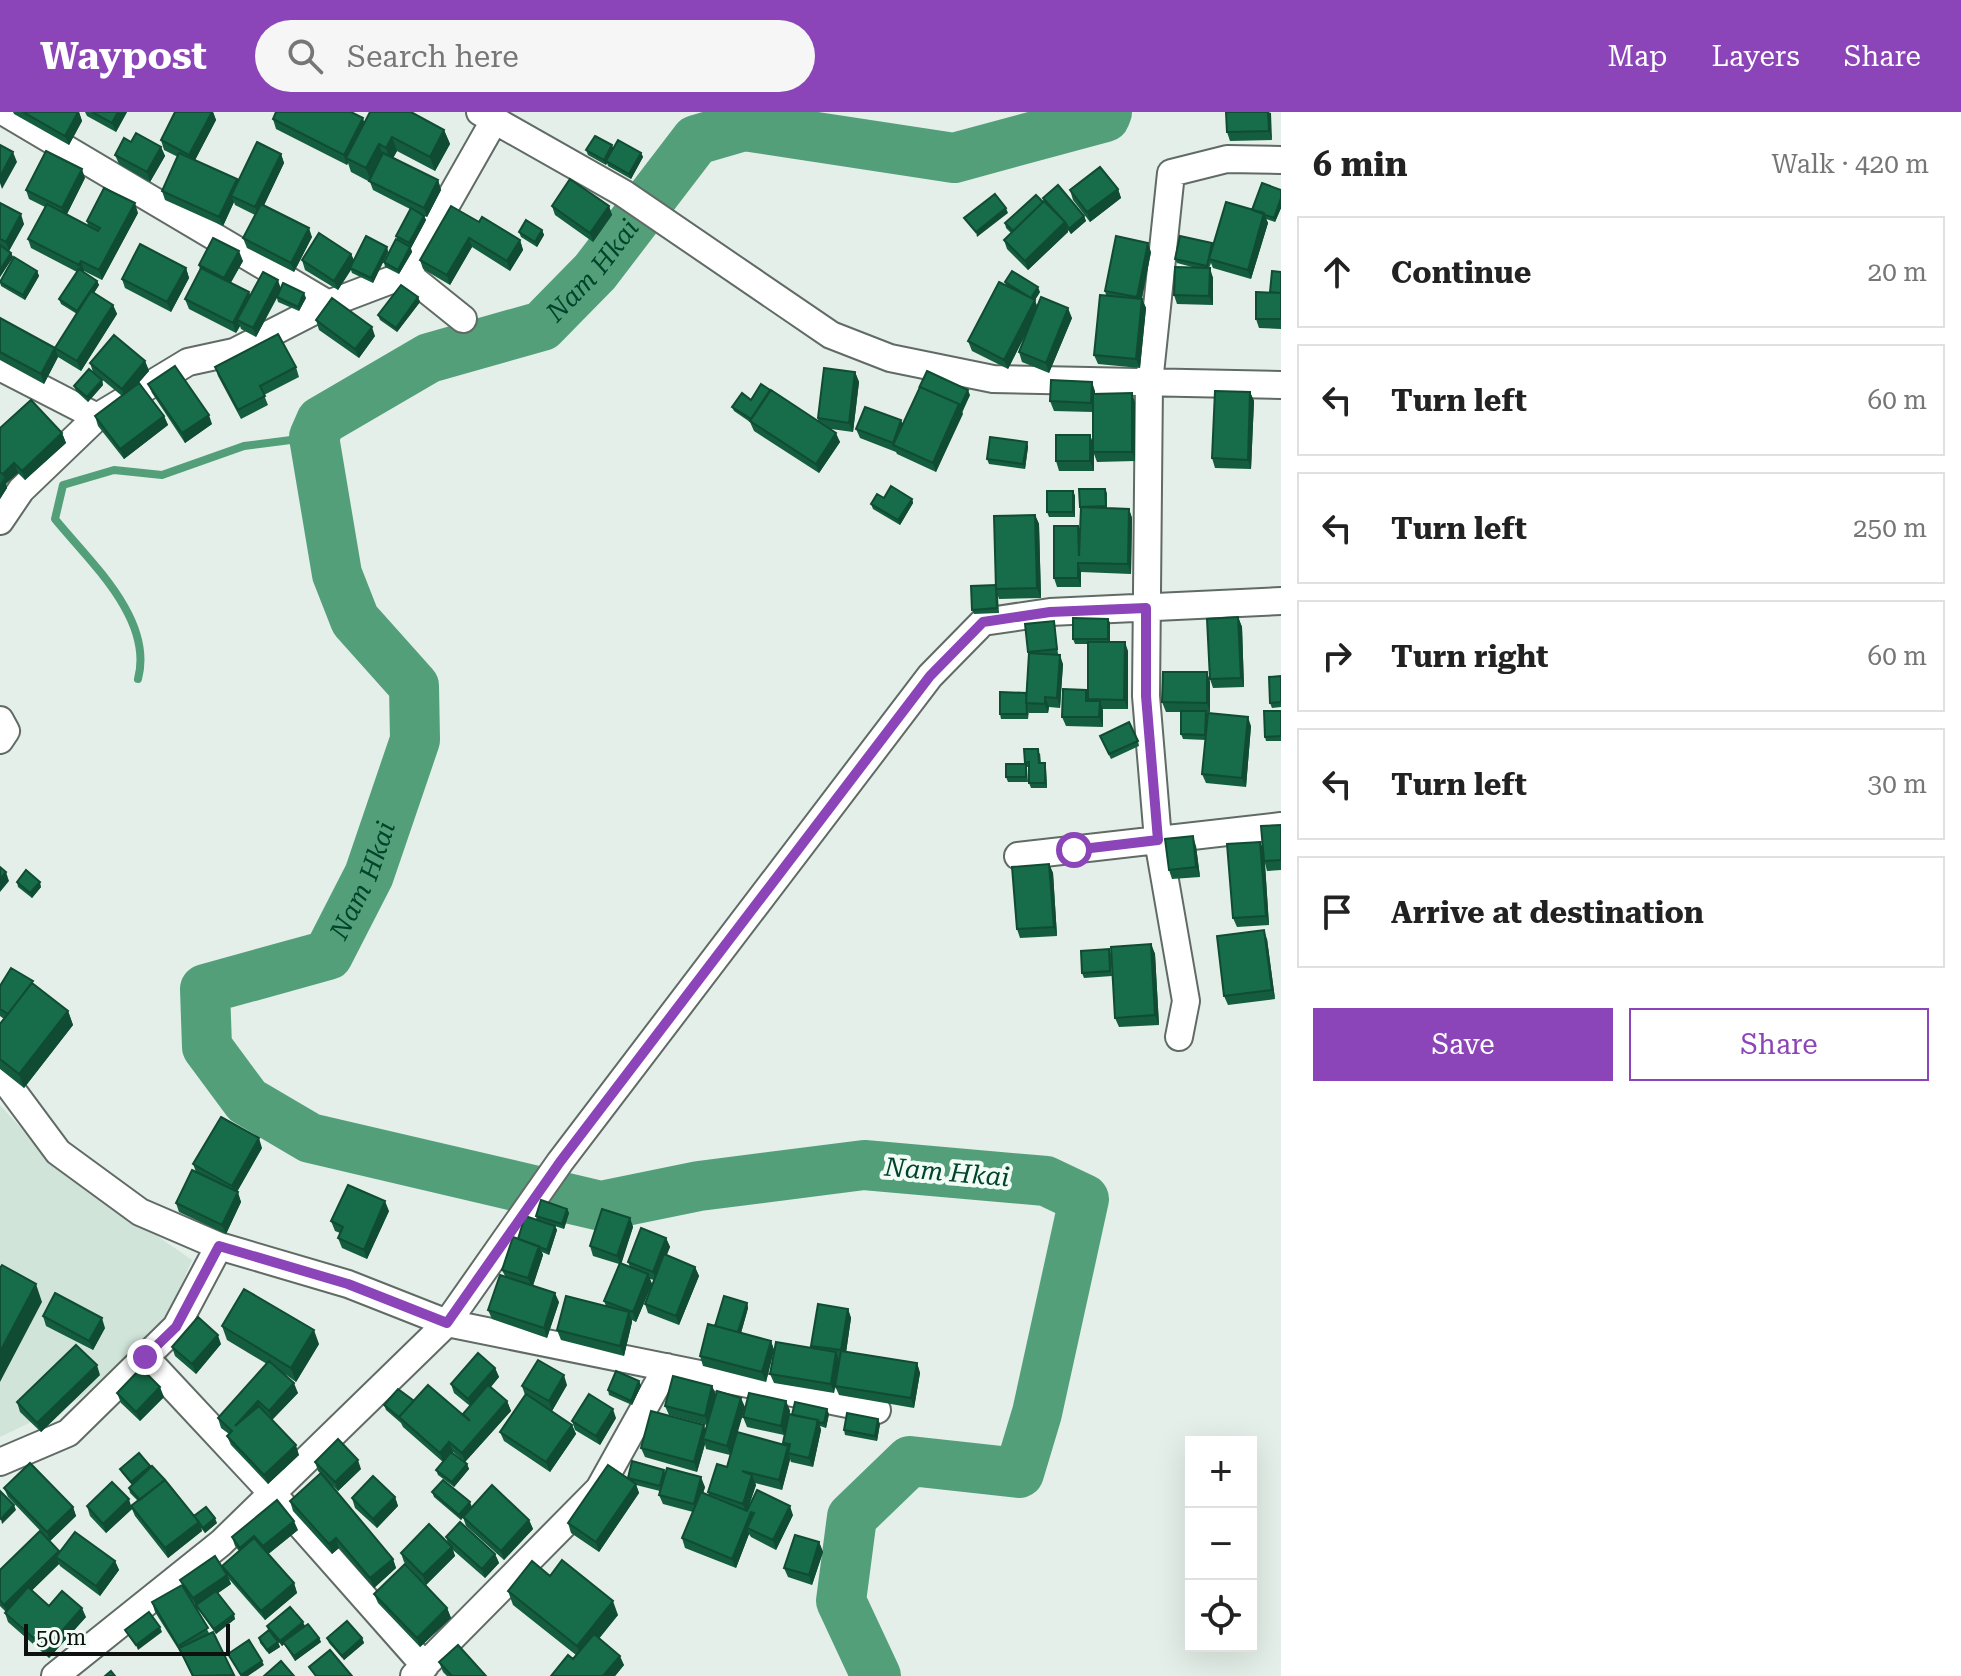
<!DOCTYPE html>
<meta charset="utf-8">
<style>
:root{--surface:#fff;--page:#f6f6f6;--text:#222;--muted:#767676;--line:#e0e0e0;--accent:#8c45b8}
body{margin:0;font-family:"Roboto Serif",serif;background:var(--page);color:var(--text)}
.controls{position:absolute;right:24px;bottom:24px;display:grid;overflow:hidden;border-radius:0px;box-shadow:0 8px 32px #0002}
.controls button{width:72px;height:72px;display:grid;place-items:center;padding:0;border:0;border-bottom:2px solid var(--line);background:var(--surface);color:var(--text);font:40px sans-serif}
.scale{position:absolute;left:24px;bottom:20px;width:206px;box-sizing:border-box;padding-left:8px;border:4px solid #0d110f;border-top:0;font-size:22px;line-height:28px;white-space:nowrap;color:#0d110f;-webkit-text-stroke:6px #f0fcf5;paint-order:stroke}
.stop{position:absolute;width:24px;height:24px;margin:-18px;border:6px solid #8c45b8;border-radius:50%;background:#fff}
.stop.end{background:#8c45b8;border-color:#fff;box-shadow:0 2px 8px #0008}
.list{margin:0;padding:0;list-style:none}
h2{display:flex;justify-content:space-between;align-items:center;height:104px;margin:0;padding:0 32px;font-size:34px}
h2 small{font-size:26px;font-weight:400;color:var(--muted)}
.list li{display:grid;grid-template-columns:52px 1fr auto;gap:24px;align-items:center;box-sizing:border-box;height:112px;margin:0 16px 16px;padding:0 16px;border:2px solid var(--line);border-radius:0px}
.list b{display:block;font-size:30px;white-space:nowrap}
.list em{font-size:26px;font-style:normal;color:var(--muted)}
.actions{display:flex;gap:16px;padding:24px 32px}
.actions a{flex:1;padding:18px 0;border:2px solid var(--accent);border-radius:0px;text-align:center;font-size:28px;color:var(--accent)}
.actions .main{background:var(--accent);color:#fff}
.icon{flex:none;width:44px;height:44px;fill:none;stroke:currentColor;stroke-width:2;stroke-linecap:round;stroke-linejoin:round}
.map{position:relative;flex:none;width:1281px;height:1564px;overflow:hidden}
header{display:flex;align-items:center;gap:48px;box-sizing:border-box;height:112px;padding:0 40px;background:var(--accent);color:#fff}
header strong{font-size:38px}
nav{display:flex;gap:44px;margin-inline-start:auto;font-size:28px}
.search{width:560px;height:72px;background:var(--page);display:flex;align-items:center;gap:20px;box-sizing:border-box;padding:0 28px;border-radius:44px;color:var(--muted);font-size:30px}
main{display:flex}
aside{flex:1;background:var(--surface)}
.map>svg:first-child{display:block}
</style>
<header>
<strong>Waypost</strong>
<div class="search"><svg class="icon" aria-label="search" viewBox="0 0 24 24"><circle cx="10" cy="10" r="6"/><path d="M15 15l6 6"/></svg>Search here</div>
<nav><a>Map</a><a>Layers</a><a>Share</a></nav>
</header>
<main>
<div class="map">
<svg width="1281" height="1564" viewBox="0 0 1281 1564">
<rect width="100%" height="100%" fill="#e3efe8"/>
<path fill="#d0e4d9" d="M0 993 54 1053 192 1148 165 1211 79 1287 0 1325Z"/>
<g fill="none" stroke-linecap="round" stroke-linejoin="round">
<path stroke="#529f79" stroke-width="8" d="M138 567C154 507 90 450 55 407L63 373 114 358 162 363 244 334 314 325"/>
<path stroke="#529f79" stroke-width="50" id="s1" d="M876 1564 841 1489 852 1405 910 1349 1019 1361 1037 1301 1084 1087 1046 1069 864 1053 699 1074 601 1094 310 1026 247 989 207 935 205 877 328 843 369 763 415 628 414 574 355 508 337 462 314 325 321 309 429 246 542 214 595 160 696 28 744 14 954 46 1105 5 1107 0"/>
<defs>
<path id="street" d="M4 0 328 192
M480 0 623 81 831 223 890 246 993 267 1281 273
M407 162 463 207
M0 255 97 305
M0 409 21 378 97 305 188 250 234 240 328 192 407 162 495 7
M0 608 6 619 0 628
M1018 744 1281 714
M1179 925 1186 889 1158 728 1146 584 1149 271 1171 61 1227 47 1281 48
M0 969 9 974 58 1040 140 1100 219 1134 348 1172 447 1211 877 1298
M145 1245 272 1381 425 1554
M0 1350 68 1321 176 1215 219 1134
M55 1564 221 1431 447 1211 560 1050 930 564 983 510 1050 500 1281 489
M414 1564 599 1377 667 1255"/>
</defs>
<use href="#street" stroke="#616b65" stroke-width="30"/>
<use href="#street" stroke="#fff" stroke-width="26"/>
</g>
<path fill="#145d3f" d="M13 0H79L82 9 69 33 14 2Z
M85 0H127L116 20 87 4Z
M175 0H213L216 8 195 48 237 67 238 70 281 42 284 51 264 93 312 125 294 160 247 136 243 126 255 103 235 93 234 90 223 114 165 88 162 79 178 45 164 38 161 28Z
M1268 0 1272 28 1230 29 1227 20Z
M417 3 444 18 450 32 435 59 397 39 393 46 438 68 441 78 427 105 424 104 426 108 411 136 412 140 399 162 385 155 384 150 397 127 396 124 410 97 373 78 370 70 351 60 348 51 347 53 276 17 273 7 365 11Z
M131 30 161 35 165 44 150 70 119 52 115 43Z
M613 37 641 41 643 45 631 67 608 54 607 51 606 53 588 43 586 38Z
M85 66 67 102 88 114 87 109 138 101 102 168 84 159 83 160 97 169 99 173 94 181 113 193 117 202 81 259 58 245 55 236 77 202 61 192 59 187 77 160 31 136 28 127 45 95 29 87 26 78Z
M1118 77 1121 86 1090 110 1073 88 1070 78Z
M1281 78V96L1275 110 1266 107 1268 111 1251 167 1213 156 1211 151 1209 156 1213 166V193L1177 192 1174 183 1196 156 1177 151 1175 147 1213 134 1252 98Z
M1043 86 1084 104 1086 109 1071 122 1068 118V120L1028 158 1007 137 1004 128 1011 121 1006 116 1005 111 1043 90 1044 89Z
M0 91 24 112 9 139 11 141 13 145 0 165Z
M552 94H609L612 103 593 130 555 103Z
M479 110 520 128 523 138 510 159 472 135 450 173 423 157 420 148Z
M542 118 544 123 537 135 521 125 519 120Z
M387 135 388 140 373 171 352 161 351 158 338 178 305 158 302 148 351 142 354 148Z
M1151 140 1142 187 1146 196 1140 256 1098 252 1094 243 1106 183 1105 179Z
M243 149 230 171 249 180 250 184 281 176 306 186 299 199 278 190 277 186 256 225 241 217 240 214 236 221 189 197 185 187 200 158 199 153Z
M186 156 189 166 171 200 125 176 122 167Z
M37 159 39 164 25 188 1 174 0 170Z
M1281 160V217L1259 216 1256 207Z
M1005 170 1040 180 1035 188 1037 194 1072 206 1049 261 1022 250 1019 240 1026 221 1008 257 972 239 968 229 1006 174Z
M418 185 420 190 397 220 380 208 378 203Z
M0 206 55 236 58 245 44 272 0 248Z
M316 208 375 224 359 246 319 218Z
M145 249 149 259 137 272 164 304 168 313 124 347 98 314 95 304 122 284 93 260 90 251Z
M215 255H296L299 265 264 283 268 293 241 307 218 264Z
M855 260 859 270 853 320 831 317 840 330 819 361 754 319 750 310 734 299 732 295 751 288 818 309V306Z
M102 268 103 273 88 290 76 279 74 274Z
M1092 270 1095 282 1132 281 1135 291V349L1097 350 1094 342V359H1059L1056 349 1093 332V300L1054 299 1050 289Z
M148 272 212 312 185 331 152 281Z
M1250 280 1254 289 1251 357 1215 356 1212 346Z
M970 283 936 360 897 342 896 340 860 326 856 317 903 312Z
M0 316 62 321 66 331 25 368 18 361 6 371 7 376 0 387Z
M1027 330 1028 335 1025 357 989 352 987 347Z
M1105 377 1107 381V396L1129 397 1132 406 1131 462 1081 460V475H1057L1054 466 1078 414 1080 420V395Z
M1073 379 1075 384V405H1049L1047 400Z
M884 386 912 387 913 391 900 413 873 397 871 392Z
M1035 403 1039 412 1041 486 999 487 998 484 999 501 974 502 972 498 996 473Z
M1238 505 1242 515 1244 575 1213 576 1210 567Z
M1108 507 1110 511V530L1128 539V597H1102L1103 615 1066 614 1062 605 1088 584V532H1075L1073 527Z
M1054 509 1055 514 1058 542H1052L1063 552 1060 596 1049 595 1048 601H1029V599L1028 607H1001L1000 602 1026 581 1029 543 1028 540Z
M1207 560 1210 570V600H1206L1208 604 1251 614 1246 675 1206 671 1202 662 1206 628 1183 627 1181 622V600H1166L1162 590Z
M1281 564V595L1272 596 1270 591Z
M1281 599V629H1266L1265 625Z
M1102 629H1138L1139 634 1111 647Z
M1040 641 1041 651 1046 656 1047 676H1031L1029 671V655H1027L1028 670H1008L1006 665 1025 652V651Z
M1281 713V758L1267 759 1265 751 1269 813 1237 815 1233 806 1260 730 1263 737Z
M1196 734 1200 765 1172 767 1169 758Z
M1049 752 1053 761 1057 824 1020 826 1017 817Z
M17 770 41 775 32 786 18 775Z
M1267 827 1275 887 1228 893 1224 884Z
M1151 832 1155 842 1159 913 1119 915 1115 906Z
M1109 837 1111 842 1112 864 1084 866 1082 861Z
M0 874H35L68 899 73 913 24 976 0 957V912L4 907 0 904Z
M262 1036 237 1080 241 1090 226 1122 179 1100 176 1091 196 1060 193 1052Z
M567 1097 569 1101 564 1117 555 1114 557 1118 549 1143 542 1140 543 1143 533 1174 559 1190 547 1226 492 1207 488 1198 505 1164 502 1158 518 1127 537 1108 536 1104Z
M389 1099 367 1147 342 1136 338 1126 340 1121 335 1119 331 1109Z
M630 1106 633 1115 621 1151 630 1155 628 1150 666 1126 670 1135 666 1143 695 1155 699 1164 679 1213 648 1201 645 1192 654 1168 650 1167 652 1172 636 1210 632 1208V1210L624 1244 561 1228 557 1218 606 1194 604 1189 619 1152 593 1144 590 1134Z
M747 1191 748 1196 741 1221 771 1229 774 1238 766 1270 703 1254 700 1244 715 1214Z
M848 1197 851 1206 846 1240 917 1251 920 1261 914 1296 839 1283 835 1274 834 1281 774 1271 770 1262 812 1236 811 1234Z
M43 1204 105 1216 93 1238 46 1214Z
M222 1214 319 1232 296 1270 285 1262 298 1281 272 1308 299 1343 268 1372 231 1333 227 1324 229 1322 221 1316 218 1306 267 1252 227 1228Z
M221 1232 196 1262 175 1244 172 1235Z
M495 1256 499 1265 491 1275 507 1289 511 1299 465 1350 453 1340 452 1341 467 1352 469 1357 454 1375 438 1363 436 1358 443 1350 403 1315 401 1311 386 1298 384 1293 414 1289 464 1305 463 1302 470 1294 454 1281 451 1272Z
M100 1263 41 1320 20 1300 17 1290Z
M639 1269 641 1274 632 1293 609 1283 608 1278Z
M567 1273 552 1299 572 1313 576 1322 550 1360 504 1329 500 1320 525 1283 522 1274Z
M712 1274 716 1283 745 1295 737 1321 784 1333 783 1331 829 1302 826 1316 820 1314 821 1318 813 1355 791 1350 790 1347 782 1378 755 1371 756 1373 748 1397 793 1403 776 1438 751 1425 749 1422 736 1456 685 1436 682 1426 693 1400 663 1392 659 1383 660 1379 636 1373 639 1381 599 1440 571 1421 568 1411 628 1366 664 1358 665 1361 705 1375 703 1381 709 1384 708 1380 727 1355 730 1343 706 1337 705 1332 697 1360 645 1345 641 1336 706 1318 707 1313 669 1303 665 1294Z
M117 1281 164 1285 140 1309 121 1291Z
M786 1289 790 1299 784 1323 747 1315 743 1305Z
M616 1306 600 1333 575 1318 572 1309Z
M880 1312 877 1329 845 1323 844 1318Z
M315 1350 361 1357 338 1379 330 1371 393 1447 396 1456 374 1476 339 1436 332 1442 293 1399 290 1389 320 1361 318 1359Z
M150 1354 194 1404 217 1411 205 1421 201 1416 202 1419 168 1446 135 1404 132 1397 106 1421 90 1404 87 1394H131L138 1389 130 1381 129 1376 132 1373 122 1361 120 1357Z
M4 1376 73 1395 76 1404 50 1429 8 1385Z
M432 1380 472 1395 529 1408 533 1417 504 1448 466 1414 463 1405 461 1408 434 1385Z
M395 1385 398 1394 377 1416 355 1396 352 1386Z
M298 1418 268 1442 294 1471 297 1481 265 1508 229 1467 231 1472 218 1481 235 1507 216 1522 188 1483 209 1521 213 1520 235 1564H192L182 1543 155 1500 152 1490 183 1474 180 1468 224 1457 222 1454 239 1439 235 1434 232 1425Z
M446 1425 495 1442 499 1451 485 1466 453 1438 455 1444 426 1473 404 1450 401 1441 448 1431Z
M819 1430 823 1440 812 1473 788 1465 784 1456Z
M60 1440 115 1449 119 1458 100 1484 60 1454 59 1452 31 1479 49 1494 86 1505 49 1546 8 1510 5 1501 6 1500 0 1494V1458Z
M550 1464 618 1503 599 1526 624 1553 615 1564H551L576 1543 513 1493 508 1479Z
M374 1482 447 1496 451 1506 420 1535 378 1491Z
M267 1514H305L319 1526 321 1530 295 1549 284 1532 282 1534 276 1527 280 1535 269 1542 260 1531 259 1526 268 1518Z
M327 1526H362L364 1531 344 1548 329 1531Z
M439 1550 486 1564H447L443 1560Z"/>
<path fill="#104c33" d="M79 0 82 9 69 33 65 24Z
M118 0H127L116 20 112 11Z
M212 0H213L216 8 193 52 189 43Z
M1268 0 1271 1 1272 28 1269 19Z
M363 6 366 16 346 46 348 51 347 53 344 43Z
M444 18 450 32 435 59 430 45Z
M392 25 397 39 391 50 386 36Z
M379 32 384 46 371 70 366 56Z
M612 33 614 38 606 53 604 48Z
M161 35 165 44 150 70 147 60Z
M13 40 17 50 2 77 0 71V65Z
M641 41 643 45 631 67 629 62Z
M281 42 284 51 259 104 255 95Z
M82 57 85 66 65 106 62 96Z
M237 67 240 76 231 84 234 90 223 114 219 105Z
M438 68 441 78 427 105 424 96Z
M1118 77 1121 86 1090 110 1087 100Z
M1281 86V96L1275 110 1274 106Z
M135 91 138 101 102 168 99 158Z
M609 94 612 103 593 130 590 121Z
M1006 96 1008 101 977 125 976 120Z
M1264 101 1268 111 1251 167 1248 158Z
M21 102 24 112 9 139 6 130Z
M424 104 426 108 411 136 409 131Z
M1084 104 1086 109 1071 122 1069 117Z
M1065 110 1068 120 1028 158 1025 149Z
M309 116 312 125 294 160 291 151Z
M542 118 544 123 537 135 535 130Z
M469 126 472 135 450 173 447 163Z
M520 128 523 138 510 159 507 149Z
M1148 131 1151 140 1140 195 1137 185Z
M387 135 388 140 373 171 371 166Z
M410 135 412 140 399 162 398 158Z
M239 139 243 149 228 176 224 166Z
M11 141 13 145 0 165V158Z
M351 142 355 151 338 178 334 169Z
M81 149 84 159 82 163 79 153Z
M186 156 189 166 171 200 167 190Z
M1210 156 1213 166V193L1209 184Z
M37 159 39 164 25 188 23 183Z
M278 168 281 177 256 225 253 216Z
M97 169 99 173 79 204 77 199Z
M1038 175 1040 180 1033 191 1031 186Z
M249 180 252 190 237 208 240 214 236 221 233 211Z
M304 181 306 186 299 199 298 195Z
M418 185 420 190 397 220 396 216Z
M1142 187 1146 196 1140 256 1136 247Z
M1035 188 1038 198 1008 257 1004 248Z
M113 193 117 202 81 259 77 249Z
M1068 196 1072 206 1049 261 1046 251Z
M372 215 375 224 359 246 355 237Z
M55 236 58 245 44 272 41 262Z
M145 249 149 259 125 287 122 277Z
M855 260 859 270 853 320 849 311Z
M102 268 103 273 88 290 87 285Z
M1092 270 1095 279V300L1091 291Z
M968 278 970 283 962 299 963 302 936 360 933 351 959 292Z
M1250 280 1254 289 1251 357 1248 348Z
M1132 281 1135 291V349L1132 340Z
M209 303 212 312 185 331 182 321Z
M164 304 168 313 124 347 120 337Z
M901 308 905 318 893 333 896 340 893 331Z
M62 321 66 331 25 368 22 359Z
M836 321 840 330 819 361 816 352Z
M1090 323 1094 333V359L1090 349Z
M1027 330 1028 335 1025 357 1023 352Z
M14 351 18 361 6 372 3 362Z
M4 366 7 376 0 387V372Z
M1073 379 1075 384V405L1073 400Z
M912 387 913 391 900 413 898 408Z
M1129 397 1132 406 1131 462 1128 452Z
M1035 403 1039 412 1041 486 1037 476Z
M1078 451 1081 460V475L1078 466Z
M1238 505 1242 515 1244 575 1241 566Z
M1108 507 1110 511V532L1108 527Z
M1125 530 1128 539V597L1124 588Z
M1060 543 1063 552 1060 596 1057 586Z
M1207 560 1210 570V600L1207 591Z
M1045 585 1049 595 1048 601 1045 592Z
M1100 589 1103 598V615L1099 605Z
M1248 605 1251 614 1246 675 1242 666Z
M1045 651 1046 656 1047 676 1045 671Z
M1193 724 1196 734 1200 765 1196 755Z
M1260 730 1264 739 1269 813 1266 804Z
M1049 752 1053 761 1057 824 1054 815Z
M6 760 9 769 0 780V767Z
M40 770 41 775 32 786 30 781Z
M1264 818 1267 827 1275 887 1272 878Z
M1151 832 1155 842 1159 913 1155 903Z
M68 899 73 913 24 976 19 962Z
M259 1026 262 1036 235 1083 232 1074Z
M238 1080 241 1090 226 1122 222 1113Z
M385 1089 389 1099 367 1147 364 1138Z
M567 1097 569 1101 564 1117 562 1112Z
M630 1106 633 1115 621 1153 617 1144Z
M555 1114 557 1118 549 1143 547 1138Z
M666 1126 670 1135 657 1169 653 1160Z
M539 1134 543 1143 532 1176 528 1166Z
M695 1155 699 1164 679 1213 676 1204Z
M648 1162 652 1172 636 1210 633 1200Z
M36 1172 42 1190 0 1270V1240Z
M555 1181 559 1190 547 1226 544 1216Z
M747 1191 748 1196 739 1228 737 1223Z
M848 1197 851 1206 845 1248 841 1238Z
M629 1200 632 1210 624 1244 620 1234Z
M102 1206 105 1216 93 1238 89 1229Z
M314 1218 319 1232 296 1270 291 1256Z
M218 1223 221 1232 196 1262 192 1252Z
M771 1229 774 1238 766 1270 762 1260Z
M836 1240 840 1250 834 1281 831 1272Z
M917 1251 920 1261 914 1296 911 1286Z
M97 1253 100 1263 41 1320 37 1311Z
M495 1256 499 1265 472 1296 468 1287Z
M564 1263 567 1273 552 1299 549 1289Z
M639 1269 641 1274 632 1293 631 1289Z
M294 1271 298 1281 272 1308 269 1299Z
M712 1274 716 1283 708 1313 705 1304Z
M160 1275 164 1285 140 1309 136 1300Z
M741 1286 745 1295 731 1344 727 1334Z
M258 1289 261 1298 235 1314Z
M507 1289 511 1299 465 1350 462 1341Z
M786 1289 790 1299 784 1323 781 1314Z
M613 1297 616 1306 600 1333 596 1324Z
M827 1297 829 1302 826 1316 824 1311Z
M878 1307 880 1312 877 1329 875 1324Z
M818 1308 821 1318 813 1355 809 1346Z
M572 1313 576 1322 550 1360 546 1350Z
M704 1313 707 1323 703 1327 705 1332 697 1360 694 1350Z
M449 1330 453 1340 443 1350 440 1341Z
M296 1333 299 1343 268 1372 264 1363Z
M788 1334 791 1342 788 1341 790 1348 782 1378 779 1368Z
M358 1348 361 1357 338 1379 335 1370Z
M467 1352 469 1357 454 1375 452 1370Z
M150 1354 152 1359 133 1375 131 1370Z
M752 1363 756 1373 746 1401 743 1392Z
M701 1365 705 1375 697 1401 694 1392Z
M636 1372 639 1381 599 1440 596 1430Z
M395 1385 398 1394 377 1416 373 1407Z
M129 1387 132 1397 106 1421 103 1412Z
M470 1390 472 1395 461 1408 459 1403Z
M14 1393 16 1398 2 1412 1 1407Z
M790 1394 793 1403 776 1438 773 1428Z
M73 1395 76 1404 50 1429 47 1420Z
M751 1400 755 1409 747 1416 749 1422 736 1456 732 1447Z
M215 1406 217 1411 205 1421 203 1416Z
M529 1408 533 1417 504 1448 501 1439Z
M294 1409 298 1418 266 1444 263 1434Z
M199 1410 202 1419 168 1446 165 1436Z
M336 1426 339 1436 332 1442 329 1432Z
M819 1430 823 1440 812 1473 809 1463Z
M452 1435 455 1444 426 1473 423 1463Z
M59 1439 63 1448 56 1445 59 1452 8 1502 4 1493Z
M495 1442 499 1451 485 1466 482 1457Z
M393 1447 396 1456 374 1476 370 1466Z
M115 1449 119 1458 100 1484 96 1474Z
M227 1463 231 1472 197 1496 193 1486Z
M294 1471 297 1481 265 1508 261 1499Z
M613 1489 618 1503 582 1548 577 1534Z
M82 1496 86 1505 49 1546 46 1537Z
M447 1496 451 1506 420 1535 417 1526Z
M234 1502 235 1507 216 1522 214 1517Z
M303 1510 305 1514 282 1534 280 1529Z
M160 1515 162 1520 138 1538 136 1533Z
M319 1526 321 1530 295 1549 294 1544Z
M362 1526 364 1531 344 1548 342 1544Z
M278 1530 280 1535 269 1542 267 1538Z
M620 1544 624 1553 615 1564H603Z
M262 1549 264 1553 248 1564H242L241 1563Z"/>
<path fill="#176c49" stroke="#104c33" stroke-width="2" d="M23 0H78L65 24Z
M92 0H118L112 11Z
M175 0H212L189 43 161 28Z
M276 0H351L363 6 344 43 273 7Z
M370 0H411L444 18 430 45 392 25 386 36 379 32 366 56 346 46Z
M1226 0H1268L1269 19 1227 20Z
M136 21 161 35 147 60 115 43 124 26 131 30Z
M595 24 612 33 604 48 586 38Z
M618 28 641 41 629 62 606 49Z
M257 30 281 42 255 95 231 84Z
M0 33 13 40 0 65Z
M46 39 82 57 62 96 26 78Z
M179 41 237 67 219 105 162 79Z
M383 41 438 68 424 96 369 69Z
M1100 55 1118 77 1087 100 1070 78Z
M570 67 609 94 590 121 552 94Z
M1262 71 1281 78V86L1274 106 1252 98Z
M1058 73 1084 104 1069 117 1065 110 1043 86Z
M104 76 135 91 99 158 81 149 79 153 28 127 47 92 98 119 100 116 87 109Z
M995 82 1006 96 976 120 964 106Z
M1036 83 1043 90 1013 119 1005 111Z
M1044 89 1065 110 1025 149 1004 128Z
M1226 90 1264 101 1248 158 1209 147Z
M0 91 21 102 6 130 0 127Z
M261 92 309 116 291 151 243 126Z
M451 94 479 110 482 105 520 128 507 149 469 126 447 163 420 148Z
M411 96 424 104 409 131 396 124Z
M526 108 542 118 535 130 519 120Z
M319 121 351 142 334 169 302 148Z
M366 124 387 135 371 166 350 156Z
M1116 124 1148 131 1137 185 1105 179Z
M1180 124 1212 131 1207 154 1175 147Z
M213 126 239 139 224 166 199 153Z
M396 127 410 135 398 158 384 150Z
M140 132 186 156 167 190 122 167Z
M0 133 11 141 0 158Z
M14 145 37 159 23 183 0 170Z
M1175 155 1210 156 1209 184 1174 183Z
M201 156 249 180 233 211 185 187Z
M79 157 97 169 77 199 59 187Z
M1012 159 1038 175 1031 186 1005 170Z
M1272 159 1281 160V181L1270 180Z
M263 160 278 168 253 216 237 208Z
M999 170 1035 188 1004 248 968 229Z
M283 171 304 181 298 195 277 185Z
M401 173 418 185 396 216 378 203Z
M91 179 113 193 77 249 55 236Z
M1256 180 1281 181V207H1256Z
M1100 183 1142 187 1136 247 1094 243Z
M1041 185 1068 196 1046 251 1019 240Z
M332 186 372 215 355 237 316 208Z
M0 206 55 236 41 262 0 240Z
M278 222 296 255 260 274 265 284 238 298 215 255Z
M114 223 145 249 122 277 90 251Z
M175 254 209 303 182 321 148 272Z
M824 256 855 260 849 311 818 306Z
M89 257 102 268 87 285 74 274Z
M927 259 968 278 960 295 959 292 920 275 919 276Z
M1051 268 1092 270 1091 291 1050 289Z
M139 271 164 304 120 337 95 304Z
M761 272 770 278 751 307 732 295 742 281 751 288Z
M920 275 959 292 933 351 893 333Z
M771 278 836 321 816 352 750 309Z
M1215 279 1250 280 1248 348 1212 346Z
M1132 281V340H1093V282Z
M31 288 62 321 22 359 14 351 3 362 0 360V316Z
M865 295 901 308 893 331 856 317Z
M1056 323H1090V349H1056Z
M990 325 1027 330 1023 352 987 347Z
M891 374 912 387 898 408 871 392 877 382 884 386Z
M1079 377H1105L1106 394 1080 395Z
M1047 379H1073V400H1047Z
M1081 395 1129 397 1128 452 1078 451V466H1054V414H1078L1079 444Z
M1035 403 1037 476 996 477 994 404Z
M996 473 997 496 972 498 971 474Z
M1238 505 1241 566 1210 567 1207 507Z
M1073 506 1108 507V527H1073Z
M1054 509 1057 537 1028 540 1025 512Z
M1088 530H1125L1124 588 1088 587Z
M1029 541 1060 543 1057 586 1045 585V592L1026 591Z
M1163 560H1207V591L1162 590Z
M1281 564V590L1270 591 1269 565Z
M1063 577 1086 578V589H1100L1099 605H1062Z
M1000 580 1026 581 1027 602H1000Z
M1181 599H1206L1205 623 1181 622Z
M1264 599H1281V624L1265 625Z
M1208 601 1248 605 1242 666 1202 662Z
M1129 610 1138 629 1109 642 1100 624Z
M1024 637H1038L1039 651H1045V671H1029V650L1025 651Z
M1006 652H1026V665H1006Z
M1281 713V748L1264 749 1261 714Z
M1193 724 1196 755 1169 758 1165 727Z
M1260 730 1266 804 1233 806 1227 732Z
M1049 752 1054 815 1017 817 1012 755Z
M0 755 6 760 0 767Z
M26 758 40 770 30 781 17 770Z
M1264 818 1272 878 1224 884 1217 824Z
M1151 832 1155 903 1115 906 1111 835Z
M1109 837 1110 859 1082 861 1081 839Z
M11 856 33 869 8 902 0 897V874Z
M32 871 68 899 19 962 0 947V912Z
M221 1005 259 1026 232 1074 193 1052Z
M192 1058 238 1080 222 1113 176 1091Z
M348 1073 385 1089 364 1138 338 1126 343 1115 331 1109Z
M541 1088 567 1097 562 1112 536 1104Z
M602 1097 630 1106 617 1144 590 1134Z
M525 1104 555 1114 547 1138 518 1127Z
M641 1116 666 1126 653 1160 628 1150Z
M513 1125 539 1134 528 1166 502 1158Z
M664 1142 695 1155 676 1204 645 1192Z
M620 1151 648 1162 633 1200 604 1189Z
M2 1153 36 1172 0 1240V1156Z
M500 1163 555 1181 544 1216 488 1198Z
M244 1177 314 1218 291 1256 222 1214Z
M55 1181 102 1206 89 1229 43 1204Z
M566 1184 629 1200 620 1234 557 1218Z
M724 1184 747 1191 738 1220 715 1214Z
M818 1192 848 1197 841 1238 811 1234Z
M198 1205 218 1223 192 1252 172 1235Z
M708 1212 771 1229 762 1260 700 1244Z
M776 1230 836 1240 831 1272 770 1262Z
M76 1233 97 1253 37 1311 17 1290Z
M841 1239 917 1251 911 1286 835 1274Z
M478 1241 495 1256 468 1287 451 1272Z
M538 1248 564 1263 549 1289 522 1274Z
M269 1249 294 1271 269 1299 258 1289 235 1314 259 1294 296 1333 264 1363 227 1324 232 1319 218 1306Z
M141 1256 160 1275 136 1300 117 1281Z
M616 1259 639 1269 631 1289 608 1278Z
M673 1264 712 1274 705 1304 665 1294Z
M428 1273 470 1309 463 1302 488 1273 507 1289 462 1341 449 1330 440 1341 399 1305Z
M398 1277 414 1289 399 1305 400 1306 384 1293Z
M717 1279 741 1286 727 1334 703 1327Z
M749 1281 786 1289 781 1314 743 1305Z
M526 1282 572 1313 546 1350 500 1320Z
M589 1282 613 1297 596 1324 572 1309Z
M795 1290 827 1297 824 1311 817 1310 818 1308 792 1303Z
M651 1299 704 1313 694 1350 641 1336Z
M847 1301 878 1307 875 1324 844 1318Z
M789 1302 818 1308 809 1346 788 1341 790 1332 783 1331Z
M737 1320 788 1334 779 1368 742 1359 752 1363 743 1392 708 1380 717 1352 727 1355Z
M338 1327 358 1348 335 1370 315 1350Z
M451 1340 467 1352 452 1370 436 1358Z
M139 1341 150 1354 131 1370 120 1357Z
M632 1349 664 1358 660 1374 628 1366Z
M30 1351 73 1395 47 1420 4 1376Z
M608 1353 636 1372 596 1430 568 1411Z
M152 1354 165 1368 140 1388 129 1376Z
M667 1356 701 1365 694 1392 659 1383Z
M321 1361 393 1447 370 1466 336 1426 329 1432 290 1389Z
M373 1364 395 1385 373 1407 352 1386Z
M165 1368 199 1410 165 1436 131 1394Z
M443 1368 470 1390 459 1403 432 1380Z
M112 1370 129 1387 103 1412 87 1394Z
M492 1373 529 1408 501 1439 463 1405Z
M757 1378 790 1394 773 1428 747 1416 754 1401 751 1400 732 1447 682 1426 701 1380 747 1399Z
M0 1379 14 1393 1 1407 0 1406Z
M277 1388 294 1409 263 1434 254 1424 240 1436 232 1425Z
M206 1395 215 1406 203 1416 194 1404Z
M460 1410 495 1442 482 1457 446 1425Z
M429 1412 452 1435 423 1463 401 1441Z
M40 1419 59 1439 4 1493 0 1488V1458Z
M75 1420 115 1449 96 1474 56 1445Z
M795 1423 819 1430 809 1463 784 1456Z
M254 1426 294 1471 261 1499 222 1454Z
M215 1444 227 1463 193 1486 180 1468Z
M562 1448 613 1489 577 1534 508 1479 532 1449 550 1464Z
M405 1452 447 1496 417 1526 374 1482Z
M182 1473 208 1516 178 1534 152 1490Z
M28 1475 49 1494 62 1479 82 1496 46 1537 5 1501Z
M216 1479 234 1502 214 1517 196 1493Z
M290 1495 303 1510 280 1529 267 1514Z
M149 1500 160 1515 136 1533 125 1518Z
M347 1509 362 1526 342 1544 327 1526Z
M308 1512 319 1526 294 1544 283 1530Z
M269 1518 278 1530 267 1538 259 1526Z
M213 1520 234 1563 193 1564 179 1536Z
M594 1522 620 1544 603 1564H551L568 1543 573 1547Z
M249 1528 262 1549 241 1563 228 1542Z
M458 1533 486 1564H452L439 1550Z
M330 1538 352 1564H316L309 1555Z
M281 1549 294 1564H264Z
M111 1559 115 1564H105Z"/>
<g fill="none" stroke-linecap="round" stroke-linejoin="round">
<path stroke="#8c45b8" stroke-width="10" d="M145 1245 176 1215 219 1134 348 1172 447 1211 560 1050 930 564 983 510 1050 500 1146 496V584L1158 728 1074 738"/>
</g>
<g text-anchor="middle" stroke-width="8" stroke-linejoin="round" paint-order="stroke">
<g font-size="26" font-style="italic" fill="#01442b" stroke="#f0fcf5">
<text dy="9" stroke="none"><textPath href="#s1" startOffset="2654">Nam Hkai</textPath></text>
<text dy="9" stroke="none"><textPath href="#s1" startOffset="1838">Nam Hkai</textPath></text>
<text transform="translate(947 1060) rotate(5)" y="9">Nam Hkai</text>
</g>
</g>
</svg>
<div class="controls">
<button>+</button>
<button>−</button>
<button><svg class="icon" aria-label="locate" viewBox="0 0 24 24"><circle cx="12" cy="12" r="6"/><path d="M12 2v4M12 18v4M2 12h4M18 12h4"/></svg></button>
</div>
<div class="scale">50 m</div>
<div class="stop" style="left:1074px;top:738px"></div>
<div class="stop end" style="left:145px;top:1245px"></div>
</div>
<aside>
<h2>6 min<small>Walk · 420 m</small></h2>
<ul class="list">
<li><svg class="icon" aria-label="ahead" viewBox="0 0 24 24"><path d="M12 20V5M6 11l6-6 6 6"/></svg><div><b>Continue</b></div><em>20 m</em></li>
<li><svg class="icon" aria-label="left" viewBox="0 0 24 24"><path d="M17 20v-9H6M10 6l-5 5 5 5"/></svg><div><b>Turn left</b></div><em>60 m</em></li>
<li><svg class="icon" aria-label="left" viewBox="0 0 24 24"><path d="M17 20v-9H6M10 6l-5 5 5 5"/></svg><div><b>Turn left</b></div><em>250 m</em></li>
<li><svg class="icon" aria-label="right" viewBox="0 0 24 24"><path d="M7 20v-9h11M14 6l5 5-5 5"/></svg><div><b>Turn right</b></div><em>60 m</em></li>
<li><svg class="icon" aria-label="left" viewBox="0 0 24 24"><path d="M17 20v-9H6M10 6l-5 5 5 5"/></svg><div><b>Turn left</b></div><em>30 m</em></li>
<li><svg class="icon" aria-label="arrive" viewBox="0 0 24 24"><path d="M6 21V4h12l-3 4 3 4H6"/></svg><div><b>Arrive at destination</b></div></li>
</ul>
<div class="actions"><a class="main">Save</a><a>Share</a></div>
</aside>
</main>
